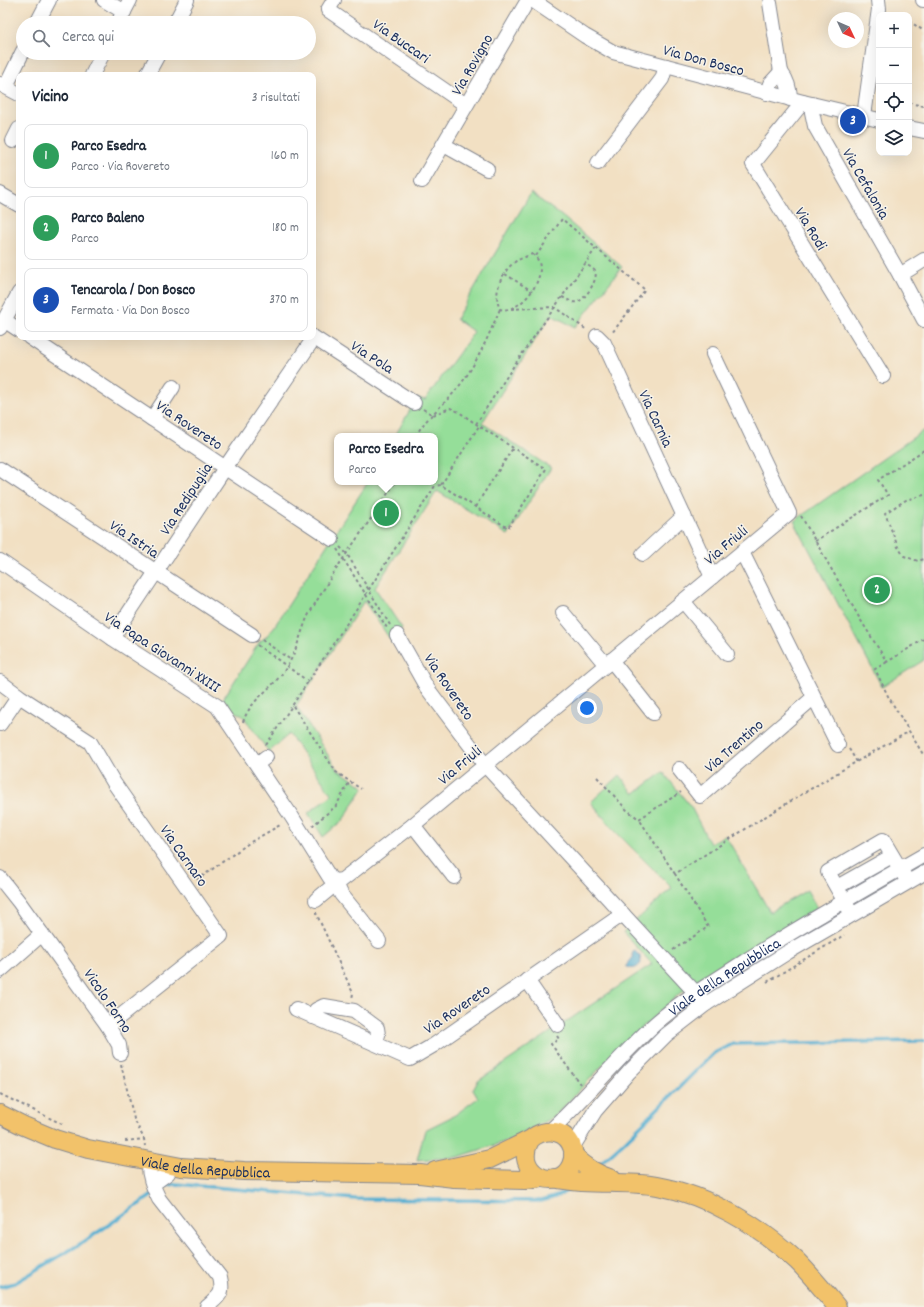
<!DOCTYPE html>
<html lang="it">
<meta charset="utf-8">
<style>
:root{--surface:#fff;--page:#f2f2f3;--text:#1f2937;--muted:#747a83;--line:#e0e1e3;--accent:#ea580c}
body{margin:0;font-family:Dekko,sans-serif;background:var(--page);color:var(--text)}
.controls{position:absolute;right:12px;top:12px;display:grid;overflow:hidden;border-radius:8px;box-shadow:0 4px 16px #0002}
.controls button{width:36px;height:36px;display:grid;place-items:center;padding:0;border:0;border-bottom:1px solid var(--line);background:var(--surface);color:var(--text);font:20px sans-serif}
.compass{position:absolute;left:828px;top:12px;width:36px;height:36px;border-radius:50%;background:var(--surface);box-shadow:0 4px 16px #0002;rotate:134deg}
.you{position:absolute;left:587px;top:708px;width:14px;height:14px;margin:-10px;border:3px solid #fff;border-radius:50%;background:#1a73e8;box-shadow:0 0 0 6px #1a73e833}
.badge{display:grid;place-items:center;width:26px;height:26px;border-radius:50%;background:var(--accent);color:#fff;font-size:13px;font-weight:700}
.pin{position:absolute;translate:-50% -50%;border:2px solid #fff;box-shadow:0 1px 4px #0006}
.popup{position:absolute;left:334px;top:433px;width:104px;height:52px;box-sizing:border-box;display:grid;place-content:center;border-radius:8px;background:var(--surface);filter:drop-shadow(0 1px 3px #0005);font-size:13px;white-space:nowrap;color:var(--muted)}
.popup b{font-size:15px;color:var(--text)}
.popup::after{content:'';position:absolute;left:50%;top:100%;margin-left:-8px;border:8px solid transparent;border-top-color:var(--surface)}
.list{margin:0;padding:0;list-style:none}
h2{display:flex;justify-content:space-between;align-items:center;height:52px;margin:0;padding:0 16px;font-size:17px}
h2 small{font-size:13px;font-weight:400;color:var(--muted)}
.list li{display:grid;grid-template-columns:26px 1fr auto;gap:12px;align-items:center;box-sizing:border-box;height:64px;margin:0 8px 8px;padding:0 8px;border:1px solid var(--line);border-radius:8px}
.list b{display:block;font-size:15px;white-space:nowrap}
.list p{margin:0;font-size:13px;white-space:nowrap;color:var(--muted)}
.list em{font-size:13px;font-style:normal;color:var(--muted)}
.icon{flex:none;width:22px;height:22px;fill:none;stroke:currentColor;stroke-width:2;stroke-linecap:round;stroke-linejoin:round}
.map{position:relative;flex:none;width:924px;height:1307px;overflow:hidden}
.search{position:absolute;background:var(--surface);box-shadow:0 4px 16px #0002;left:16px;top:16px;width:300px;height:44px;display:flex;align-items:center;gap:10px;box-sizing:border-box;padding:0 14px;border-radius:22px;color:var(--muted);font-size:15px}
.panel{position:absolute;background:var(--surface);box-shadow:0 4px 16px #0002;left:16px;top:72px;width:300px;height:268px;border-radius:8px}
.map>svg:first-child{display:block}
</style>
<div class="map">
<svg width="924" height="1307" viewBox="0 0 924 1307">
<rect width="100%" height="100%" fill="#f7f3e8"/>
<filter id="ink" filterUnits="userSpaceOnUse"><feTurbulence type="fractalNoise" baseFrequency=".025" numOctaves="2"/><feDisplacementMap in="SourceGraphic" scale="8" xChannelSelector="R" yChannelSelector="G"/><feConvolveMatrix kernelMatrix="1 2 1 2 8 2 1 2 1" color-interpolation-filters="sRGB"/></filter>
<filter id="wash" filterUnits="userSpaceOnUse"><feTurbulence type="fractalNoise" baseFrequency=".012" numOctaves="4" result="noise"/><feDisplacementMap in="SourceGraphic" scale="16" xChannelSelector="R" yChannelSelector="G"/><feGaussianBlur stdDeviation="0.9" result="paint"/><feColorMatrix in="noise" values="0 0 0 0 0 0 0 0 0 0 0 0 0 0 0 0 0 1.4 0 .05"/><feComposite in="paint" operator="in"/></filter>
<g filter="url(#wash)">
<rect width="100%" height="100%" fill="#f2e0c3"/>
<path fill="#95de99" stroke="#58867c" d="M531 193 563 217 622 267 575 327 551 315 482 423 551 468 508 535 437 491 375 588 402 628 392 642 364 601 296 706 337 769 364 787 343 820 323 837 308 813 332 795 289 734 269 752 243 716 236 712 223 699 260 641 265 638 274 627 368 482H435V436H395L414 403 418 398 425 400 474 332 456 319Z
M924 430V660L882 687 794 521Z
M663 772 691 807 710 844 725 835 770 912 807 890 817 908 702 977 678 995 618 1049 555 1116 510 1140 458 1157 417 1160 425 1130 455 1115 478 1098 473 1090 478 1081 652 964 623 932 672 888 613 829 591 802 620 775 634 794Z"/>
<path fill="#54afd2" stroke="#386f98" d="M635 951 640 956 641 963C637 969 632 970 626 966L634 956 632 955 633 952Z"/>
<g fill="none" stroke-linecap="round" stroke-linejoin="round">
<path stroke="#54afd2" stroke-width="3.5" d="M596 1167 624 1142 714 1053 733 1044 924 1041
M159 1190 164 1186 176 1184 355 1199 541 1201 558 1196 573 1187
M0 1287 15 1283 85 1241 154 1194"/>
</g>
</g>
<g filter="url(#ink)">
<g fill="none" stroke-linecap="round" stroke-linejoin="round">
<defs>
<g id="minor">
<path d="M104 0 124 12"/>
<path d="M334 0 328 10 466 105"/>
<path d="M532 0 585 36 613 52 803 102 879 120"/>
<path d="M923 0H924"/>
<path d="M770 3 781 72C787 80 790 89 790 99"/>
<path d="M37 23 49 0"/>
<path d="M118 23 130 0"/>
<path d="M175 23 187 0"/>
<path d="M92 75 103 53"/>
<path d="M147 75 159 53"/>
<path d="M9 80 23 51"/>
<path d="M0 84 19 94"/>
<path d="M767 93 770 84 781 72"/>
<path d="M803 102 753 164 883 376"/>
<path d="M812 104V112L815 126 900 275 924 320"/>
<path d="M864 116 879 9 878 0"/>
<path d="M909 128 924 131"/>
<path d="M13 141 19 129"/>
<path d="M444 145 487 169"/>
<path d="M598 163 662 79 666 66"/>
<path d="M422 181 528 0"/>
<path d="M0 194 19 205"/>
<path d="M900 275 924 260"/>
<path d="M4 320 19 330"/>
<path d="M0 328 19 293"/>
<path d="M597 336 604 343 712 577"/>
<path d="M29 337 332 539"/>
<path d="M313 337 414 403"/>
<path d="M152 419 173 387"/>
<path d="M0 469 252 635"/>
<path d="M742 552 838 745"/>
<path d="M643 554 684 516"/>
<path d="M0 561 112 638 217 706 292 817 330 878 335 881 342 880 413 825 789 513 713 354"/>
<path d="M683 601 727 654"/>
<path d="M563 613 606 665"/>
<path d="M397 635 427 688 485 765 706 1004"/>
<path d="M112 638 225 468 314 338"/>
<path d="M611 660 653 713"/>
<path d="M0 682 19 696 90 742 114 783 221 936 108 1026"/>
<path d="M0 724 19 696"/>
<path d="M257 764 266 757"/>
<path d="M679 769 700 796 813 698"/>
<path d="M413 825 454 877"/>
<path d="M0 878 19 902 108 1026 119 1045 120 1053"/>
<path d="M335 881 341 894 379 941"/>
<path d="M837 887 892 856"/>
<path d="M316 900 333 886 335 881"/>
<path d="M849 909 828 872 883 840 905 877"/>
<path d="M0 971 42 934"/>
<path d="M527 980 558 1025"/>
<path d="M296 1009 410 1059 434 1045 623 914"/>
<path d="M313 1017 316 1010 324 1006 354 1011 377 1028 378 1035 374 1043"/>
<path id="s1" d="M550 1131C587 1097 618 1057 656 1023 682 1000 713 982 742 963 802 925 863 890 924 855"/>
<path d="M572 1148 595 1111 629 1072 666 1035 706 1004 788 952 924 873"/>
<path d="M149 1161C148 1175 153 1187 159 1199L220 1277C224 1294 220 1295 207 1307"/>
<path d="M153 1184 168 1173 171 1165"/>
</g>
<g id="major">
<path id="s2" d="M0 1114 24 1126 55 1139 88 1149 181 1167 244 1171 420 1174 454 1178 525 1180 542 1178"/>
<path d="M573 1154C584 1167 596 1174 612 1179"/>
<path d="M435 1171 490 1159 531 1139C545 1127 568 1129 573 1150 574 1155 573 1160 571 1165 558 1195 510 1172 531 1139"/>
<path d="M554 1178C588 1186 623 1180 657 1186 708 1195 760 1226 797 1261 811 1275 824 1291 837 1307"/>
</g>
</defs>
<use href="#minor" stroke="#868890" stroke-width="16"/>
<use href="#major" stroke="#868890" stroke-width="20"/>
<path stroke="#868890" stroke-width="2" stroke-dasharray="3 3" stroke-linecap="butt" d="M892 13 898 15
M909 21 924 31
M909 103 924 106
M532 254C555 268 523 315 500 309 492 293 502 269 518 260 522 258 528 256 532 254Z
M536 256 562 219 645 290 612 333
M505 274 532 291
M562 297C567 299 571 303 577 302 585 300 599 279 595 271 593 268 588 266 585 263
M511 309 554 307 587 330
M423 409 433 415 450 408 459 412 479 426 546 469 508 528 441 485 479 426
M476 424 513 367 596 248
M416 436C424 419 444 405 456 390 476 366 488 337 500 309
M924 495 906 500 885 513 898 547 904 556 918 561 924 559
M475 507 513 448
M801 516 860 619 887 662 924 639
M815 541 888 495 878 480 924 450
M340 547 347 554 390 625
M337 549 387 628
M262 640 291 660
M257 645 309 682
M887 662 875 669 888 696 924 756
M293 706 336 772 361 789
M243 722C251 698 273 689 286 668 296 653 300 635 307 618 311 610 316 602 321 594 343 555 372 520 395 482
M266 745 359 605 435 486 441 485
M849 749 857 762
M597 777 627 810 639 819
M312 826 336 806 350 781
M675 874 639 819 681 792
M197 880 249 843 282 824
M316 912V913L353 993 352 999
M673 950 708 927 675 874C752 824 830 776 910 731
M767 982 844 935
M557 1036 559 1039 551 1044 580 1084
M121 1064 134 1119 144 1139 145 1146
M0 1094 64 1125
M125 1141 144 1139"/>
<use href="#minor" stroke="#fff" stroke-width="14"/>
<use href="#major" stroke="#f2c26a" stroke-width="18"/>
</g>
</g>
<g text-anchor="middle" stroke-width="3" stroke-linejoin="round" paint-order="stroke">
<g font-size="16" fill="#1b2f5e" stroke="#f7f3e8">
<text transform="translate(402 40) rotate(35)" y="6">Via Buccari</text>
<text transform="translate(704 59) rotate(15)" y="6">Via Don Bosco</text>
<text transform="translate(471 64) rotate(-60)" y="6">Via Rovigno</text>
<text transform="translate(867 183) rotate(60)" y="6">Via Cefalonia</text>
<text transform="translate(812 228) rotate(59)" y="6">Via Rodi</text>
<text transform="translate(373 356) rotate(33)" y="6">Via Pola</text>
<text transform="translate(657 418) rotate(65)" y="6">Via Carnia</text>
<text transform="translate(190 424) rotate(34)" y="6">Via Rovereto</text>
<text transform="translate(185 498) rotate(-57)" y="6">Via Redipuglia</text>
<text transform="translate(135 538) rotate(34)" y="6">Via Istria</text>
<text transform="translate(725 544) rotate(-40)" y="6">Via Friuli</text>
<text transform="translate(163 651) rotate(33)" y="6">Via Papa Giovanni XXIII</text>
<text transform="translate(450 686) rotate(56)" y="6">Via Rovereto</text>
<text transform="translate(733 745) rotate(-41)" y="6">Via Trentino</text>
<text transform="translate(459 764) rotate(-40)" y="6">Via Friuli</text>
<text transform="translate(185 855) rotate(55)" y="6">Via Carnaro</text>
<text dy="6" stroke="none"><textPath href="#s1" startOffset="234">Viale della Repubblica</textPath></text>
<text transform="translate(109 1000) rotate(56)" y="6">Vicolo Forno</text>
<text transform="translate(456 1008) rotate(-34)" y="6">Via Rovereto</text>
<text dy="6" stroke="none"><textPath href="#s2" startOffset="214">Viale della Repubblica</textPath></text>
</g>
</g>
</svg>
<div class="controls">
<button>+</button>
<button>−</button>
<button><svg class="icon" aria-label="locate" viewBox="0 0 24 24"><circle cx="12" cy="12" r="6"/><path d="M12 2v4M12 18v4M2 12h4M18 12h4"/></svg></button>
<button><svg class="icon" aria-label="layers" viewBox="0 0 24 24"><path d="M12 4l9 5-9 5-9-5zM3 14l9 5 9-5"/></svg></button>
</div>
<svg class="compass" viewBox="-18 -18 36 36"><path d="M0-13l5 13h-10z" fill="#e53935"/><path d="M0 13l5-13h-10z" fill="#747a83"/></svg>
<div class="you"></div>
<div class="pin badge" style="left:386px;top:513px;background:#2e9e5b">1</div>
<div class="popup"><b>Parco Esedra</b>Parco</div>
<div class="pin badge" style="left:877px;top:590px;background:#2e9e5b">2</div>
<div class="pin badge" style="left:853px;top:121px;background:#1a4fb4">3</div>
<div class="search"><svg class="icon" aria-label="search" viewBox="0 0 24 24"><circle cx="10" cy="10" r="6"/><path d="M15 15l6 6"/></svg>Cerca qui</div>
<section class="panel">
<h2>Vicino<small>3 risultati</small></h2>
<ul class="list">
<li><span class="badge" style="background:#2e9e5b">1</span><div><b>Parco Esedra</b><p>Parco · Via Rovereto</p></div><em>160 m</em></li>
<li><span class="badge" style="background:#2e9e5b">2</span><div><b>Parco Baleno</b><p>Parco</p></div><em>180 m</em></li>
<li><span class="badge" style="background:#1a4fb4">3</span><div><b>Tencarola / Don Bosco</b><p>Fermata · Via Don Bosco</p></div><em>370 m</em></li>
</ul>
</section>
</div>
